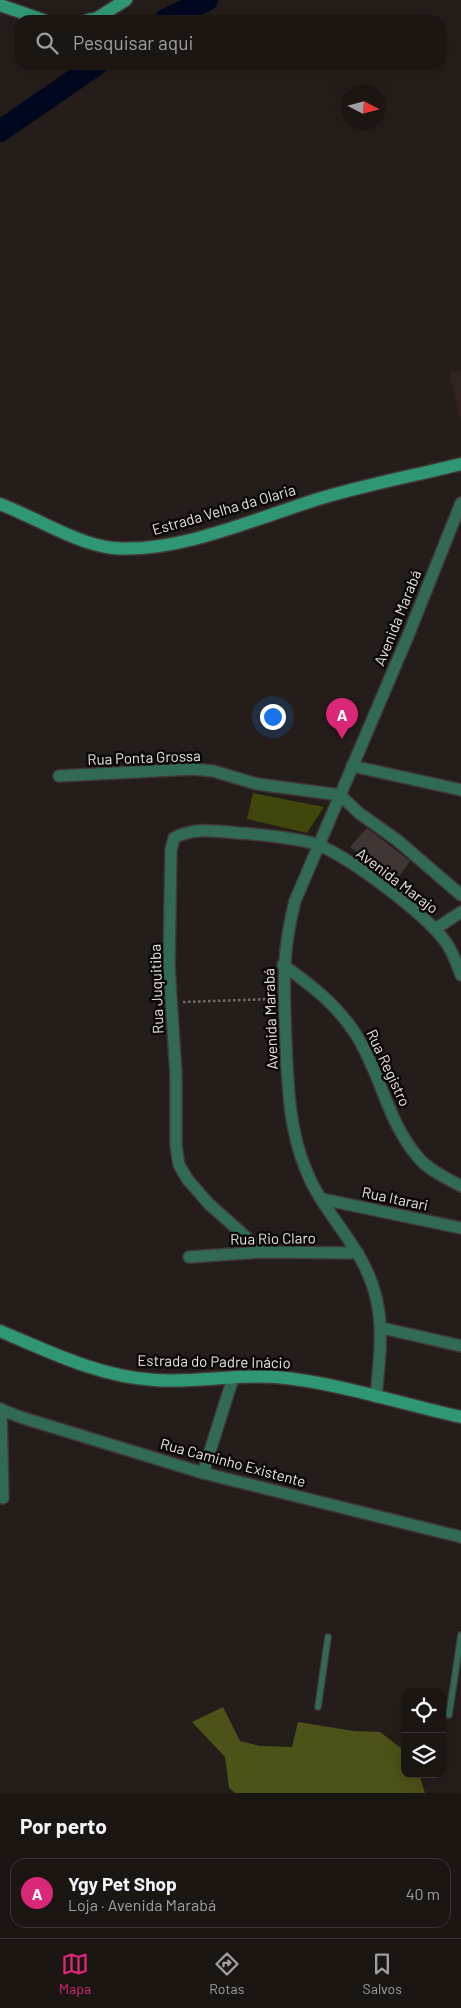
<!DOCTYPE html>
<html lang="pt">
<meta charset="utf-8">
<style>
:root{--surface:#1c1613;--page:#292321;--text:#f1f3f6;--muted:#a09fa0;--line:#3a3533;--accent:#db2777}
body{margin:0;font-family:Barlow,sans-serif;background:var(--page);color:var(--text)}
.controls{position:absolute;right:15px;bottom:15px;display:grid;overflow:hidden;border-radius:10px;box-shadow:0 5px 20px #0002}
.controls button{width:45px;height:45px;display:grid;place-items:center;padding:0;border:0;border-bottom:1px solid var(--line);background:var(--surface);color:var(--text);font:25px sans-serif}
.compass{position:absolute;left:341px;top:85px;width:45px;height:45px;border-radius:50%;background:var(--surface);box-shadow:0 5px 20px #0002;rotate:96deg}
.you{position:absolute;left:272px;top:716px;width:18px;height:18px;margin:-12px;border:4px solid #fff;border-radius:50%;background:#1a73e8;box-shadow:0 0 0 8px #1a73e833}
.badge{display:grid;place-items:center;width:32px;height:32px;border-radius:50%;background:var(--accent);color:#fff;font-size:16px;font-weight:700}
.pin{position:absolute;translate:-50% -41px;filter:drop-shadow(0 1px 2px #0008)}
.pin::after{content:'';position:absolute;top:26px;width:18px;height:15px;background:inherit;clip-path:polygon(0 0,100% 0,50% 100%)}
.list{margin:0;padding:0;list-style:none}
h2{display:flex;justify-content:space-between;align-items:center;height:65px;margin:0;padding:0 20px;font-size:21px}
h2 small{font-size:16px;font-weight:400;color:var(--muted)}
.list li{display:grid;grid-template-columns:32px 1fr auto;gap:15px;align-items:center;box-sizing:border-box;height:70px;margin:0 10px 10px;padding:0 10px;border:1px solid var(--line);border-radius:15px}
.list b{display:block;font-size:19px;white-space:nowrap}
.list p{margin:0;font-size:16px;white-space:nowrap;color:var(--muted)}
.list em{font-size:16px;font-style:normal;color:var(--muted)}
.icon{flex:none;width:28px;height:28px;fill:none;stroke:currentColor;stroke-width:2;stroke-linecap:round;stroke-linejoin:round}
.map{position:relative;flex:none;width:461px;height:1793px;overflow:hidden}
.search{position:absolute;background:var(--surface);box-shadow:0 5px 20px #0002;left:15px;right:15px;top:15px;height:55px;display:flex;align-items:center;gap:12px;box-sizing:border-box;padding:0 18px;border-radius:15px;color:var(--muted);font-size:19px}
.sheet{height:145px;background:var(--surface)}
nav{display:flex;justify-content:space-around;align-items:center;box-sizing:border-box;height:70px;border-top:1px solid var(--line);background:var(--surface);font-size:14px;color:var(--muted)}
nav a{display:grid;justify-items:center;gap:2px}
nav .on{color:var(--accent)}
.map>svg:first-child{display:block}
</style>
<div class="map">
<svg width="461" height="1793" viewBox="0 0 461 1793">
<rect width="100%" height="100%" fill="#251d19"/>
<path fill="#31231d" d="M461 370V423L449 372Z"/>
<path fill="#41460c" d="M253 793 324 807 307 833 247 819Z"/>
<path fill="#4d5218" d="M223 1707 240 1741 260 1746 292 1747 298 1722 354 1731 380 1732 405 1751V1774H419L425 1793H235L229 1788 225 1757 192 1722Z"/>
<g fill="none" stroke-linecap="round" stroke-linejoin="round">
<path stroke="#000820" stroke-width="22" d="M165 20 207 0
M0 131 96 65"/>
</g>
<path fill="#403633" d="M367 828 410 861 395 882 350 847Z"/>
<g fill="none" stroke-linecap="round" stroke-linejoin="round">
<defs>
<path id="lane" d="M318 1707 328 1637
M449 1715 461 1635"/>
<path id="street" d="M352 766 461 790
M59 776 192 769 213 771 257 784 340 795 359 813 397 840 461 895
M435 929 461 912
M283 965C311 985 336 1004 355 1033 380 1071 387 1121 417 1156 428 1170 446 1178 461 1186
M322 1199 461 1228
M263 1252 209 1204 188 1180 179 1165 176 1145V1075L169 967 171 850 174 838C193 827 217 831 238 833 256 834 306 839 321 846 354 861 423 912 445 941 452 950 457 964 461 975
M189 1257 263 1252 358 1253
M382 1328 461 1346
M376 1397C381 1342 388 1301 356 1251 340 1225 317 1199 306 1170 289 1129 288 1088 286 1044 284 990 281 955 295 901L408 636 461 503
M0 1409 20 1417 203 1473 461 1537
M1 1409 3 1498
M203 1473 233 1378"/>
<path id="secondary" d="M0 5 43 20
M88 20 97 18 126 0
M0 504C35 517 76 544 113 548 179 554 261 516 325 497 370 484 416 475 461 464
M0 1331C50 1352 100 1377 155 1380 195 1383 236 1374 276 1377 335 1382 402 1404 461 1417"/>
</defs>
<use href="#lane" stroke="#403935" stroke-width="8"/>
<use href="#street" stroke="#403935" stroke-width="14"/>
<use href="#secondary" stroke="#403935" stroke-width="15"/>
<path stroke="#736d69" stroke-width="2.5" stroke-dasharray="2.5 2.5" stroke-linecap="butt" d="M183 1002 273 999"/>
<use href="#lane" stroke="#316b55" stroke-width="5.5"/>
<use href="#street" stroke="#316b55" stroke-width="11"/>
<use href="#secondary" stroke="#309774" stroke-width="12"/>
</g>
<g text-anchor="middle" stroke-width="5" stroke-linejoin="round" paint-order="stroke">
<g font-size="15" fill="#e9e4e1" stroke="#0b0807">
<text transform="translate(224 510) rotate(-16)" y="5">Estrada Velha da Olaria</text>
<text transform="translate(398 618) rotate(-68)" y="5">Avenida Marabá</text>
<text transform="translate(144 758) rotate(-2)" y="5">Rua Ponta Grossa</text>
<text transform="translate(397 881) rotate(37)" y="5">Avenida Marajo</text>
<text transform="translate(157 989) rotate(-92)" y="5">Rua Juquitiba</text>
<text transform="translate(271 1019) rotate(-92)" y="5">Avenida Marabá</text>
<text transform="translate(388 1068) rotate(65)" y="5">Rua Registro</text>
<text transform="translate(395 1199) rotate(12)" y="5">Rua Itarari</text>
<text transform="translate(273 1239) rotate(-1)" y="5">Rua Rio Claro</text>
<text transform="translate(214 1362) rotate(1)" y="5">Estrada do Padre Inácio</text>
<text transform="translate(233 1463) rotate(15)" y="5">Rua Caminho Existente</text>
</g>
</g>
</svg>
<div class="controls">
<button><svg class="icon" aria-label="locate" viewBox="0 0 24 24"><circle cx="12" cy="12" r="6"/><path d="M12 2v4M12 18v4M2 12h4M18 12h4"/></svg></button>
<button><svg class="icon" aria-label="layers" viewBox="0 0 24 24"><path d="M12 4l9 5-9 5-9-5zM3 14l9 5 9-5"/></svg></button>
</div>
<svg class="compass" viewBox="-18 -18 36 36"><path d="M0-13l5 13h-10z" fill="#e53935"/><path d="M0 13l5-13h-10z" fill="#a09fa0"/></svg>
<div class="you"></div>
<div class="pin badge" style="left:342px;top:739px">A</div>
<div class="search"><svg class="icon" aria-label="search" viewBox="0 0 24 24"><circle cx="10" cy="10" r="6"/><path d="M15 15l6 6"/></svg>Pesquisar aqui</div>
</div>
<section class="sheet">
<h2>Por perto<small></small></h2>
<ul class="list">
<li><span class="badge">A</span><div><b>Ygy Pet Shop</b><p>Loja · Avenida Marabá</p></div><em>40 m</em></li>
</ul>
</section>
<nav>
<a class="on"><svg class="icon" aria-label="map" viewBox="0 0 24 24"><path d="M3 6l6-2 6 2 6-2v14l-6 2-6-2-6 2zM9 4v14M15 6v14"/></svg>Mapa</a>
<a><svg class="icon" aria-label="directions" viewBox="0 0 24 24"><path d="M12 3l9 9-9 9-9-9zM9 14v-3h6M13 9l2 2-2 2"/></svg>Rotas</a>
<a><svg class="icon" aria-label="saved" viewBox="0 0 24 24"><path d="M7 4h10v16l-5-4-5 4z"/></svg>Salvos</a>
</nav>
